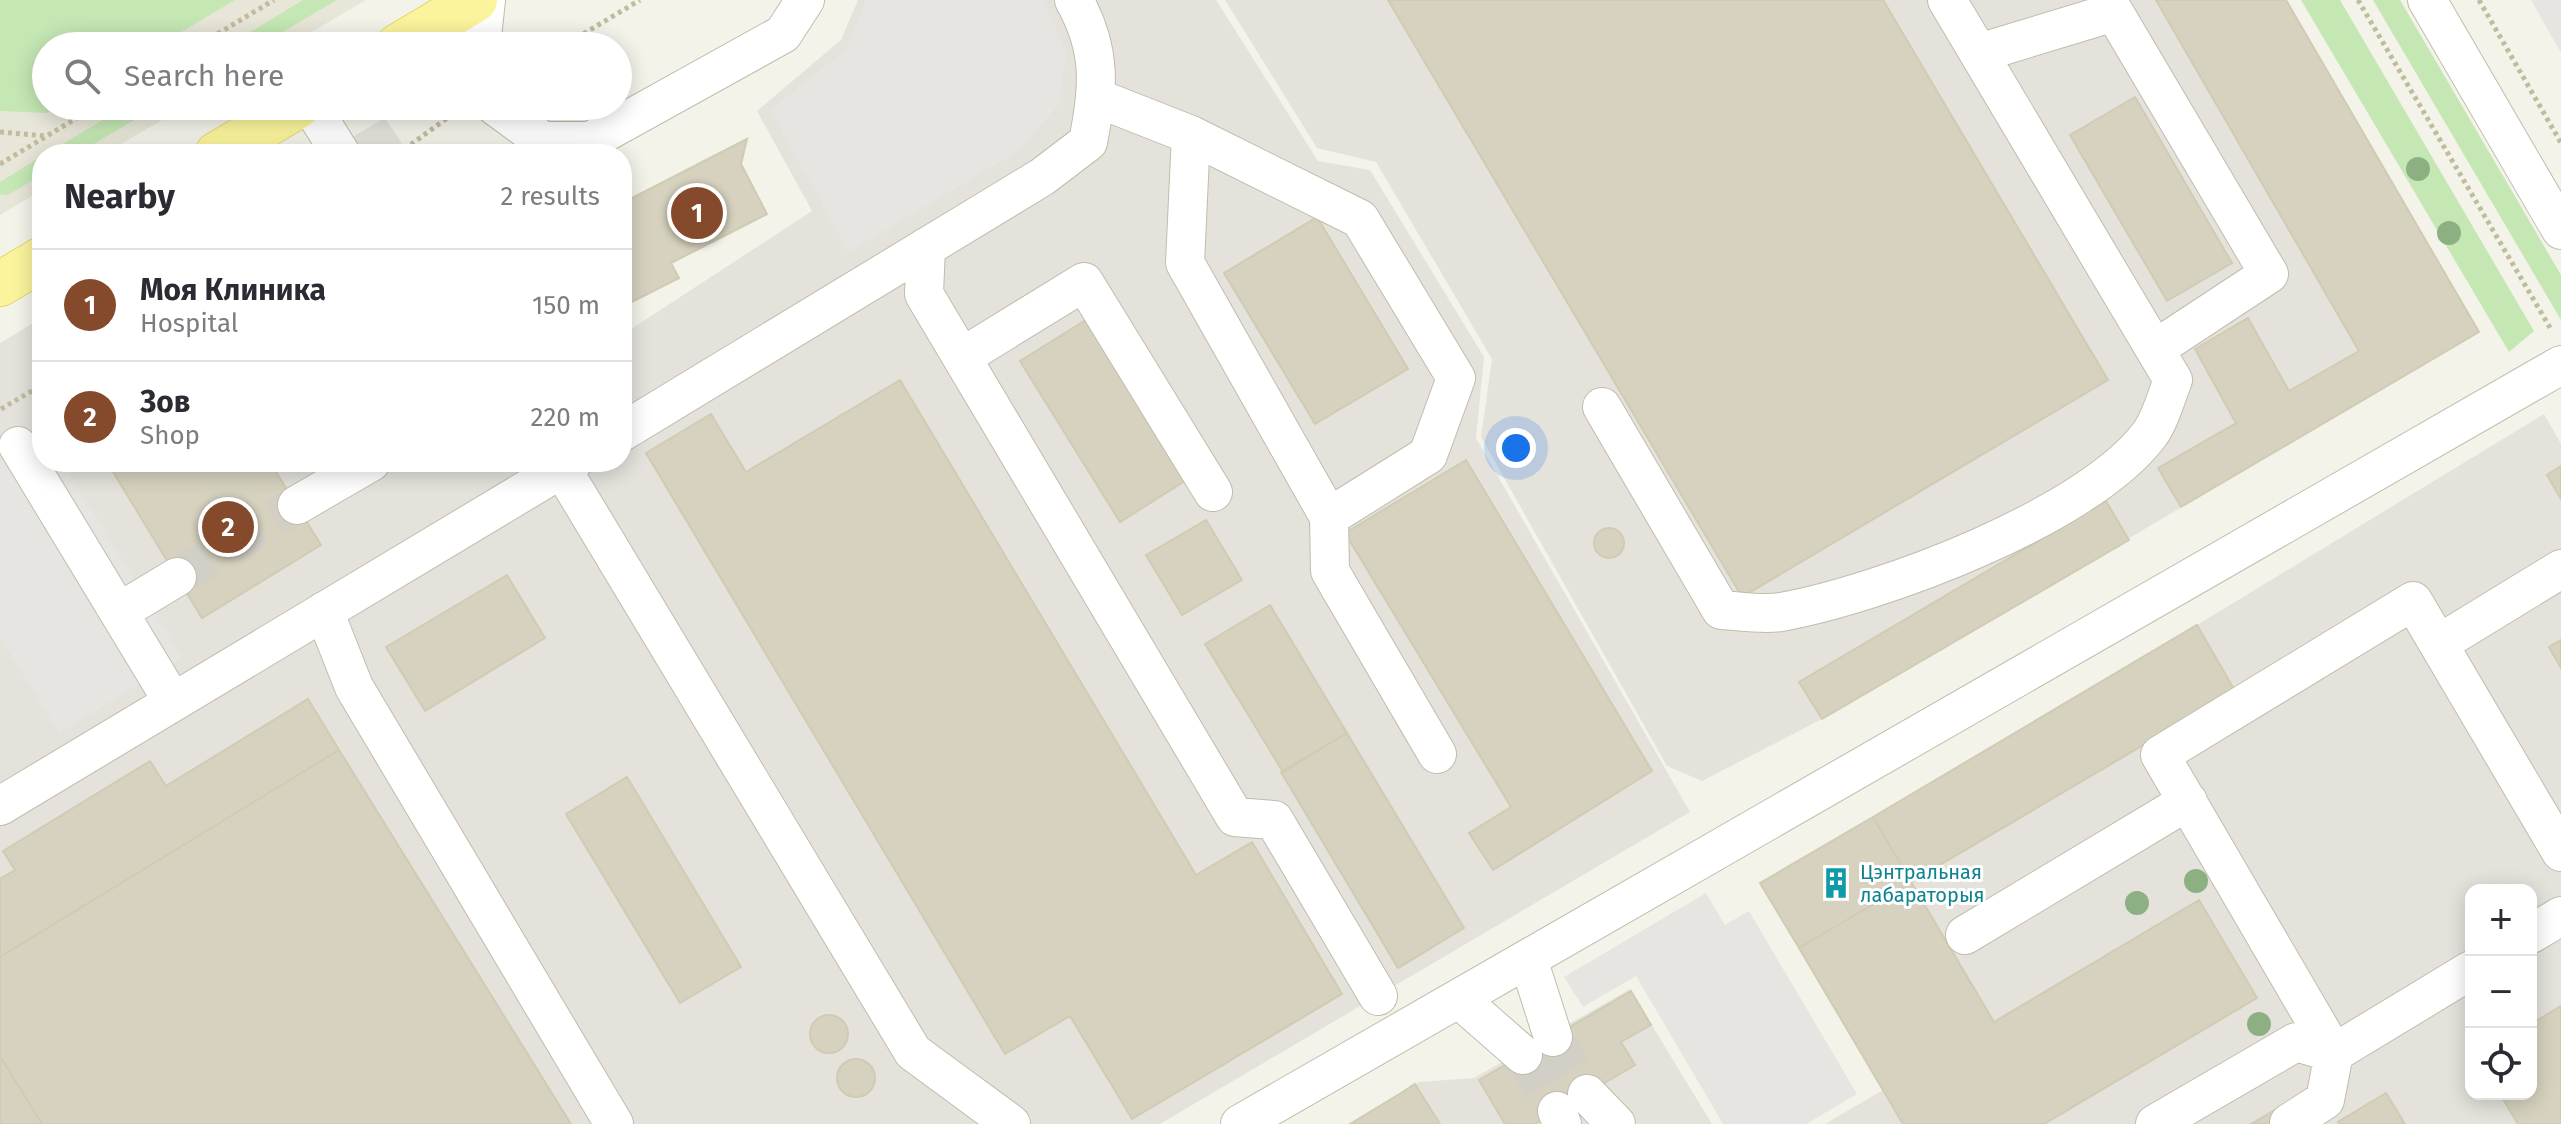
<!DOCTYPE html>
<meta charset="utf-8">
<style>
:root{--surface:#fff;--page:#f2f2f3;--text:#2b2b33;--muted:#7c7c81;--line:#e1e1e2;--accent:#854a2b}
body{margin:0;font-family:"Fira Sans",sans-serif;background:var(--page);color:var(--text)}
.controls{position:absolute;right:24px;bottom:24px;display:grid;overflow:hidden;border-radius:16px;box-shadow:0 4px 20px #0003}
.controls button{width:72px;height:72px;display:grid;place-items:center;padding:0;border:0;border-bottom:2px solid var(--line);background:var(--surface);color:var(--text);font:40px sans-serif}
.you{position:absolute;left:1516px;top:448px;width:28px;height:28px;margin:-20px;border:6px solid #fff;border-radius:50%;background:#1a73e8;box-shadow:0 0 0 12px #1a73e833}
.badge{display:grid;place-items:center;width:52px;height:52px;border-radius:50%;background:var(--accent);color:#fff;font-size:26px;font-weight:700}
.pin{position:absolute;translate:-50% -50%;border:4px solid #fff;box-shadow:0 2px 8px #0006}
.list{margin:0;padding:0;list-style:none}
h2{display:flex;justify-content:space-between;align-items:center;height:104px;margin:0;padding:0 32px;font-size:34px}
h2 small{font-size:26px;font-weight:400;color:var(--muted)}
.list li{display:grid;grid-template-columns:52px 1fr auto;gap:24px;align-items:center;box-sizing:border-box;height:112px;padding:0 32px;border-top:2px solid var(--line)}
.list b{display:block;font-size:30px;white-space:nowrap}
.list p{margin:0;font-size:26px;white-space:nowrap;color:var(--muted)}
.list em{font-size:26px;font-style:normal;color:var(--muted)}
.icon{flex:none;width:44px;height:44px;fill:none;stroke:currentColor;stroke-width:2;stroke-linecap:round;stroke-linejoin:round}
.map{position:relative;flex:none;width:2561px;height:1124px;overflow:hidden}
.search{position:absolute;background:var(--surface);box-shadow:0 4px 20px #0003;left:32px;top:32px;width:600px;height:88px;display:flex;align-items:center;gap:20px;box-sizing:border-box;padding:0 28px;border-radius:44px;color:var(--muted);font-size:30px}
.panel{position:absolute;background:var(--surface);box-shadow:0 4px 20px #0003;left:32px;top:144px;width:600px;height:328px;border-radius:32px}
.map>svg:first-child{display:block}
</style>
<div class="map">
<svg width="2561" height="1124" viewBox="0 0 2561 1124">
<rect width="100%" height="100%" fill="#f4f3ea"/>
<path fill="#e8e6d8" d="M0 0H366L288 46H46V106H186L104 154H42V190L0 215Z"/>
<path fill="#e4e2db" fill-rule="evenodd" d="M858 0H1216L1318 161 1370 170 1484 357 1476 438 1690 812 1160 1124H0V343L42 318V462H622V335L812 211 757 111 841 40Z
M1225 0H2286L2479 332 1822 719 1702 781 1667 766 1481 437 1492 359 1376 162 1317 148Z
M385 118 409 154H323Z
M2544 414 2561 444V1124H1825L1883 1090 1760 883 2197 625ZM2471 890H2531V1094H2471Z
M1630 989 1712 1124H1350L1419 1082 1474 1078Z"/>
<path fill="#c5e7b4" d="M0 0H235L158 46H46V106H58L46 113 0 111Z
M303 0H337L259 46H227Z
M2301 0H2340L2534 331 2509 352Z
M2373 0H2400L2561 275V320Z
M126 106H158L77 154H46Z
M42 156V175L8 195 0 194V182Z"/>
<path fill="#e6e5e1" d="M866 0H1043L1066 52 1059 104 1018 151 849 252 770 110 846 50Z
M2531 0H2561V53Z
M42 435V462H62L182 658 59 733 0 637V461Z
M1706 893 1725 925 1749 911 1857 1094 1806 1124H1723L1636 976 1583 1007 1564 977Z"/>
<path fill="#d6d2bf" stroke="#d0cbb3" stroke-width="2" d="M1388 0H1883L2108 380 1742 597Z
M2156 0H2286L2479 332 2181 507 2158 468 2236 423 2195 349 2248 318 2289 391 2359 351Z
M2135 97 2232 263 2167 301 2070 135Z
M747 139 741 164 767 214 671 263 679 278 628 304 622 292V203Z
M1317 217 1408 369 1315 424 1224 273Z
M1086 320 1185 481 1120 522 1020 361Z
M900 380 1196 875 1252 842 1342 994 1132 1119 1070 1016 1005 1054 646 453 711 414 746 472Z
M1466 460 1652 771 1493 870 1469 833 1511 807 1345 533Z
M107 462H270L321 545 202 618Z
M2561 466V499L2547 475Z
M2106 501 2129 540 1822 719 1799 682Z
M1206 520 1242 580 1182 615 1146 555Z
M1594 543a15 15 0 1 1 30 0a15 15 0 1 1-30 0Z
M507 575 545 638 425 711 386 647Z
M1270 605 1347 733 1283 772 1205 644Z
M2197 625 2235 691 1911 882 1873 817Z
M2561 640V668L2549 647Z
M308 699 339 750 0 957V879L15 870 3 851 150 761 166 786Z
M1347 733 1464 928 1398 968 1281 772Z
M339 750 571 1124H42L0 1056V957Z
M627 777 741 967 680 1003 566 814Z
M1873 817 1911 882 1799 948 1760 883Z
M1911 882 1994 1022 2199 900 2257 998 2044 1124H1903L1799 948Z
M1631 991 1651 1025 1621 1042 1635 1065 1535 1124H1505L1479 1080Z
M2561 1006V1124H2518L2500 1094H2531V1024Z
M810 1034a19 19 0 1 1 38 0a19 19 0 1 1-38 0Z
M0 1056 42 1124H0Z
M837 1078a19 19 0 1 1 38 0a19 19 0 1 1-38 0Z
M1415 1084 1440 1124H1350L1401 1093Z
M2386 1093 2405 1124H2339L2338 1122Z
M2280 1107 2290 1124H2251Z"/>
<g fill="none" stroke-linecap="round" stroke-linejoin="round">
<path stroke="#d2d0c6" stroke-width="38" stroke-dasharray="38 19" stroke-linecap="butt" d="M177 577 297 505
M1553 1037 1587 1094
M1523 1055 1557 1111"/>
<defs>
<path id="minor" d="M2427 0 2561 230
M481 46 486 0
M1979 53 2114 12 2269 274 2155 349
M1097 98 1191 135 1185 263 1329 517 1330 571 1437 754
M311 106 341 154
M495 106 543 141H590L783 34 805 0
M1191 135 1360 219 1456 378 1428 455 1329 517
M926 247 924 294 1235 817 1274 820 1378 996
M962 357 1084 282 1213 492
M1602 407 1721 610C1740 611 1763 615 1781 612 1881 594 2087 517 2149 435 2160 421 2166 397 2173 380L1947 0
M622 432 1042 177 1088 142C1099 87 1102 50 1074 0
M18 446 173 702
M562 469 913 1052 1011 1124
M297 505 371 462
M324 611 354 687 614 1124
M119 612 177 577
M2440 643 2561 569
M0 806 573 462
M2531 934 2561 916
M1965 935 2188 801
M1528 959 1553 1037
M2471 970 2334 1053 2160 755 2413 601 2561 852
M1459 999 1523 1055
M1587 1094 1616 1124
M1557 1111 1562 1124
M1240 1124 2561 365
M2155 1124 2296 1042 2334 1053 2325 1100 2289 1123"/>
<path id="major" d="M398 46 475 0
M217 154 298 106
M0 284 42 259"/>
</defs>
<use href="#minor" stroke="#c0bdac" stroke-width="40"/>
<use href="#major" stroke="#e0d76c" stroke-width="46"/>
<path stroke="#c1bc9e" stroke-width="5" stroke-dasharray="4 4" stroke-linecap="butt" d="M2358 0 2552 331
M2479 0 2561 143
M197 46 274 0
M563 46 640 0
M0 132 46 136
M398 154 458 110
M0 164 97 106
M1 409 42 385"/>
<use href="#minor" stroke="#fff" stroke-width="38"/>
<use href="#major" stroke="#fbf49c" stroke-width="44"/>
</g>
<g fill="#8db082">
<circle cx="2418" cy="169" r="12"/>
<circle cx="2449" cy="233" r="12"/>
<circle cx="2196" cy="881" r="12"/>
<circle cx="2137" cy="903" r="12"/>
<circle cx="2259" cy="1024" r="12"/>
</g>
<defs>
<symbol id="building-bare" viewBox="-9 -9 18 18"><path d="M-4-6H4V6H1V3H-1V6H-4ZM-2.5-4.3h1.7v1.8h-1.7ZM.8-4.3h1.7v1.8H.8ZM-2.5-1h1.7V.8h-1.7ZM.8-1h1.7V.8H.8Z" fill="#0f9aa8" stroke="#fff" stroke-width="2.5" paint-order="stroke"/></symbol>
</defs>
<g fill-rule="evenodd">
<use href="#building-bare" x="1814" y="861" width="44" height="44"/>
</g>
<g text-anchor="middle" stroke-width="6" stroke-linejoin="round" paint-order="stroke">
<g font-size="20" fill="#0d838f" stroke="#fff" text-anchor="start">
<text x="1860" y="879">Цэнтральная<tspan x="1860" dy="23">лабараторыя</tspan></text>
</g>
</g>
</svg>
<div class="controls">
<button>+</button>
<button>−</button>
<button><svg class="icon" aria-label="locate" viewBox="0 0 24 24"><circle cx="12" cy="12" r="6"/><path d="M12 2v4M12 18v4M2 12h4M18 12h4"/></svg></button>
</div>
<div class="you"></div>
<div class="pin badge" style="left:697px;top:213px">1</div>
<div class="pin badge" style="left:228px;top:527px">2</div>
<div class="search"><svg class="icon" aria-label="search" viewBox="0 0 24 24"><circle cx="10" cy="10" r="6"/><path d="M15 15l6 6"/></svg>Search here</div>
<section class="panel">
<h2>Nearby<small>2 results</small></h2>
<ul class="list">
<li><span class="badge">1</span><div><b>Моя Клиника</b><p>Hospital</p></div><em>150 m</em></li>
<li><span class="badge">2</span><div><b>Зов</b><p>Shop</p></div><em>220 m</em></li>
</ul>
</section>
</div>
